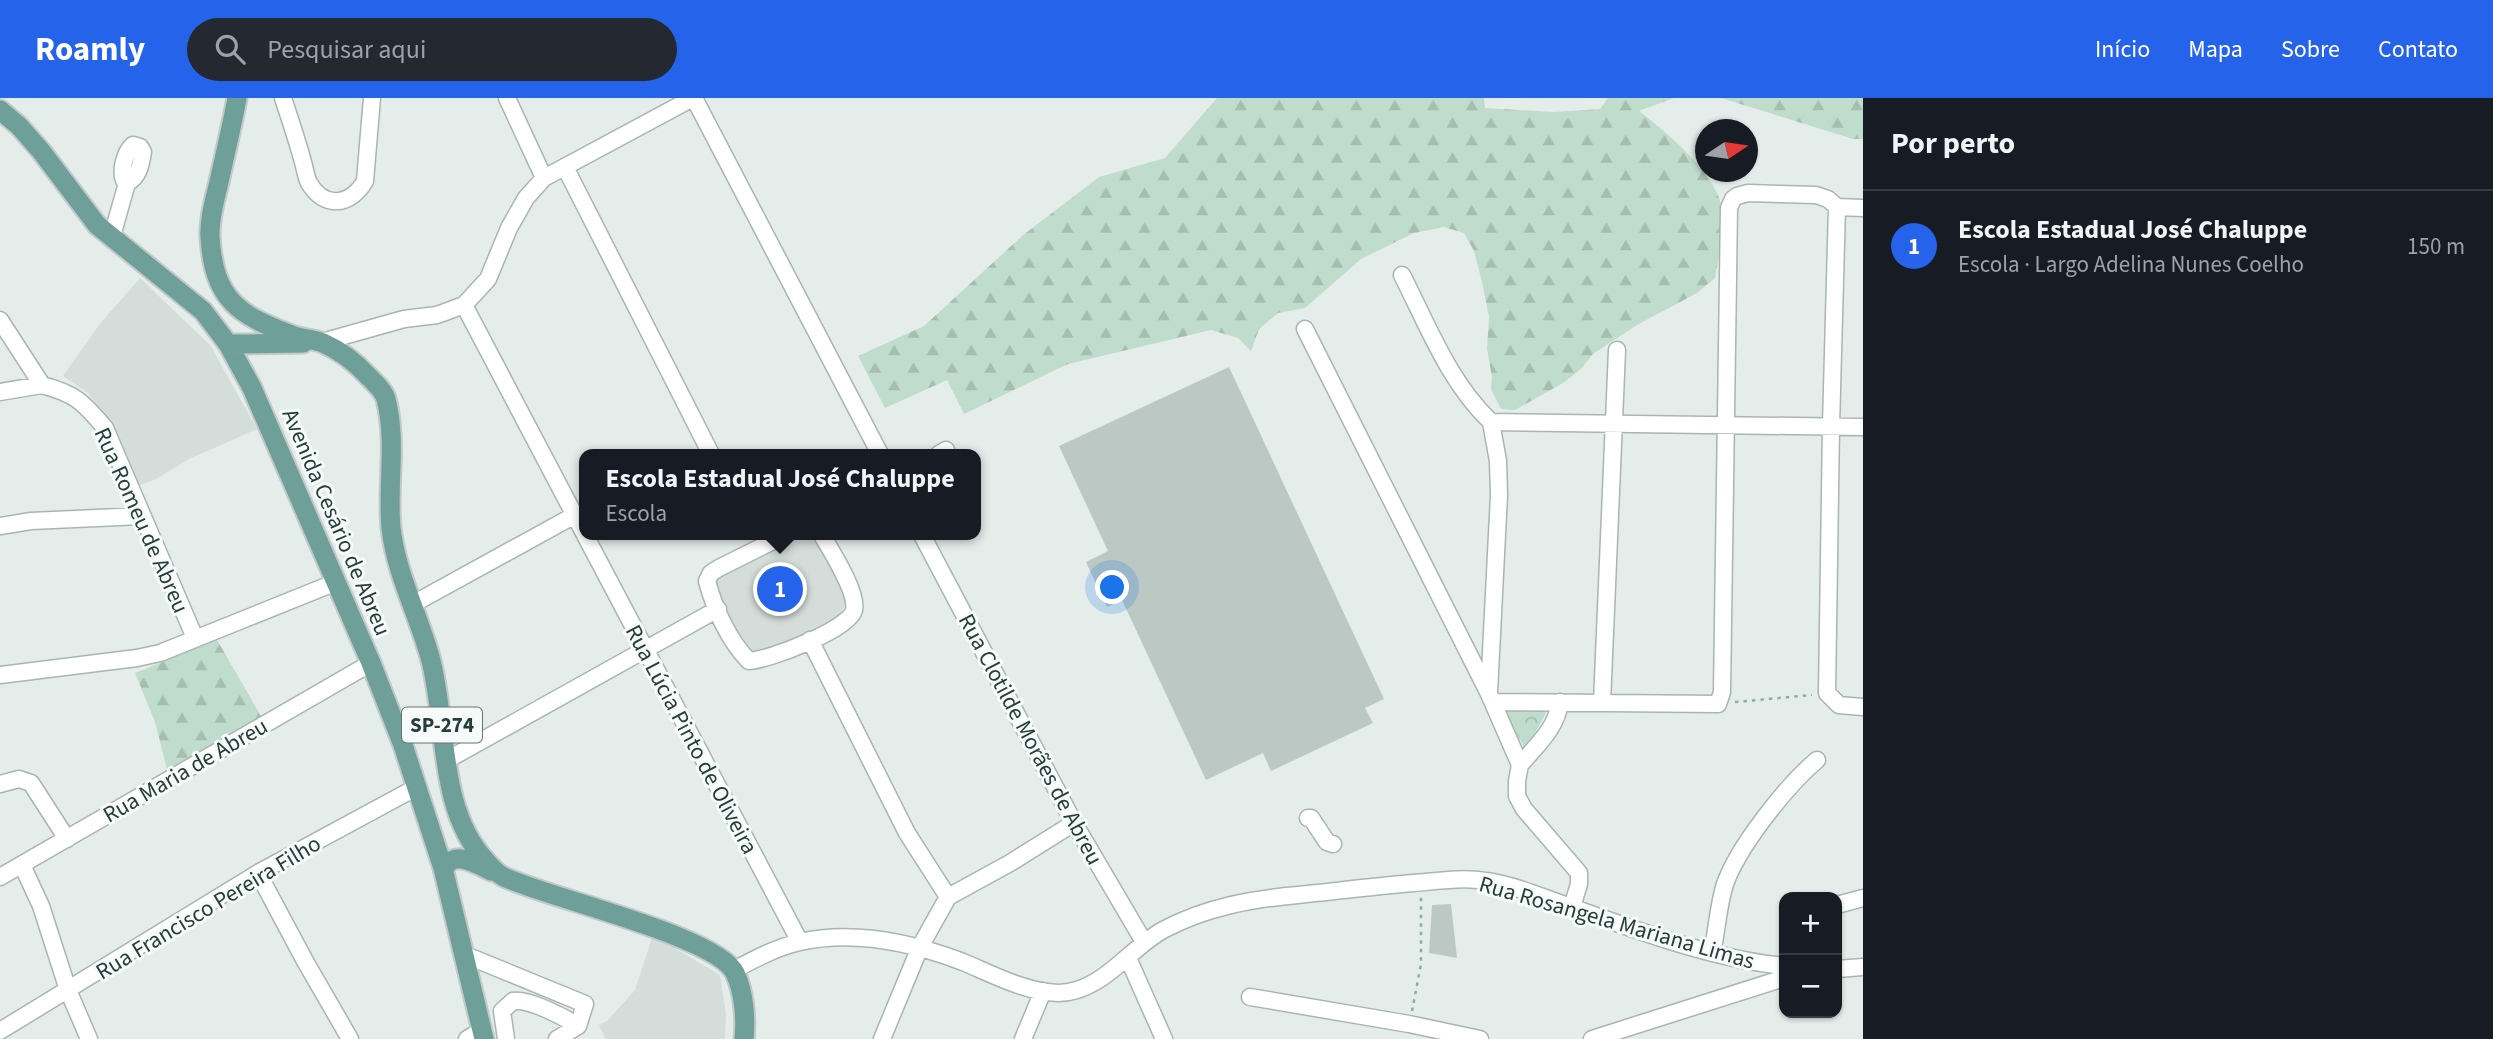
<!DOCTYPE html>
<html lang="pt">
<meta charset="utf-8">
<style>
:root{--surface:#171b24;--page:#242831;--text:#f1f3f6;--muted:#9ea1a6;--line:#363941;--accent:#2563eb}
body{margin:0;font-family:"Source Sans 3",sans-serif;background:var(--page);color:var(--text)}
.controls{position:absolute;right:21px;bottom:21px;display:grid;overflow:hidden;border-radius:14px;box-shadow:0 2px 5px #0004}
.controls button{width:63px;height:63px;display:grid;place-items:center;padding:0;border:0;border-bottom:2px solid var(--line);background:var(--surface);color:var(--text);font:35px sans-serif}
.compass{position:absolute;left:1695px;top:21px;width:63px;height:63px;border-radius:50%;background:var(--surface);box-shadow:0 2px 5px #0004;rotate:77deg}
.you{position:absolute;left:1113px;top:490px;width:24px;height:24px;margin:-18px;border:5px solid #fff;border-radius:50%;background:#1a73e8;box-shadow:0 0 0 10px #1a73e833}
.badge{display:grid;place-items:center;width:46px;height:46px;border-radius:50%;background:var(--accent);color:#fff;font-size:23px;font-weight:700}
.pin{position:absolute;translate:-50% -50%;border:4px solid #fff;box-shadow:0 2px 7px #0006}
.popup{position:absolute;left:579px;top:351px;width:402px;height:91px;box-sizing:border-box;display:grid;place-content:center;border-radius:14px;background:var(--surface);filter:drop-shadow(0 2px 5px #0005);font-size:23px;white-space:nowrap;color:var(--muted)}
.popup b{font-size:26px;color:var(--text)}
.popup::after{content:'';position:absolute;left:50%;top:100%;margin-left:-14px;border:14px solid transparent;border-top-color:var(--surface)}
.list{margin:0;padding:0;list-style:none}
h2{display:flex;justify-content:space-between;align-items:center;height:91px;margin:0;padding:0 28px;font-size:30px}
h2 small{font-size:23px;font-weight:400;color:var(--muted)}
.list li{display:grid;grid-template-columns:46px 1fr auto;gap:21px;align-items:center;box-sizing:border-box;height:112px;padding:0 28px;border-top:2px solid var(--line)}
.list b{display:block;font-size:26px;white-space:nowrap}
.list p{margin:0;font-size:23px;white-space:nowrap;color:var(--muted)}
.list em{font-size:23px;font-style:normal;color:var(--muted)}
.icon{flex:none;width:38px;height:38px;fill:none;stroke:currentColor;stroke-width:2;stroke-linecap:round;stroke-linejoin:round}
.map{position:relative;flex:none;width:1863px;height:941px;overflow:hidden}
header{display:flex;align-items:center;gap:42px;box-sizing:border-box;height:98px;padding:0 35px;background:var(--accent);color:#fff}
header strong{font-size:33px}
nav{display:flex;gap:38px;margin-inline-start:auto;font-size:24px}
.search{width:490px;height:63px;background:var(--page);display:flex;align-items:center;gap:18px;box-sizing:border-box;padding:0 24px;border-radius:38px;color:var(--muted);font-size:26px}
main{display:flex}
aside{flex:1;background:var(--surface)}
.map>svg:first-child{display:block}
</style>
<header>
<strong>Roamly</strong>
<div class="search"><svg class="icon" aria-label="search" viewBox="0 0 24 24"><circle cx="10" cy="10" r="6"/><path d="M15 15l6 6"/></svg>Pesquisar aqui</div>
<nav><a>Início</a><a>Mapa</a><a>Sobre</a><a>Contato</a></nav>
</header>
<main>
<div class="map">
<svg width="1863" height="941" viewBox="0 0 1863 941">
<defs>
<pattern id="forest-firs" width="22" height="20" patternUnits="userSpaceOnUse" patternTransform="scale(1.75)"><rect width="22" height="20" fill="#c0dccc"/><path d="M5 1l3.5 6h-7zM16 11l3.5 6h-7z" fill="#a5beb0"/></pattern>
<pattern id="park-crowns" width="20" height="18" patternUnits="userSpaceOnUse" patternTransform="scale(1.75)"><rect width="20" height="18" fill="#c0dccc"/><path d="M2 6a3 3 0 1 1 6 0M12 15a3 3 0 1 1 6 0" fill="none" stroke="#a5beb0"/></pattern>
</defs>
<rect width="100%" height="100%" fill="#e5edeb"/>
<path fill="#d4ddda" d="M140 180 210 247 257 331 189 361 156 381 138 388 112 326 88 295 63 278 99 227Z
M800 437H814L847 502 838 521 771 553 754 555 735 532 713 480Z
M653 837 720 877 726 917 725 941H606L599 927 607 923 635 892Z"/>
<path fill="url(#forest-firs)" d="M1217 0H1484L1485 10 1554 14 1600 11 1608 0H1674L1639 13C1665 33 1717 76 1722 110 1725 132 1719 158 1715 180L1697 195 1637 227 1593 256 1581 271 1563 285 1515 312 1501 311 1491 291 1492 279 1487 251 1489 219 1482 184 1474 153 1464 135 1444 129 1414 135 1361 161 1305 210 1278 215 1259 231 1251 253 1238 240 1211 232 1068 266 964 316 947 282 885 310 858 258 924 228 1022 138 1099 79 1165 60Z
M1721 0H1863V41H1853Z
M217 542 261 618 168 675 155 624 135 575Z"/>
<path fill="url(#park-crowns)" d="M1552 604 1528 648 1524 649 1501 607Z"/>
<path fill="#bbc8c4" d="M1229 269 1384 601 1365 610 1373 625 1271 673 1263 655 1206 682 1122 502 1107 509 1086 464 1108 453 1059 348Z
M1451 806 1457 860 1429 855 1432 807Z"/>
<g fill="none" stroke-linecap="round" stroke-linejoin="round">
<defs>
<path id="minor" d="M283 0C290 21 297 42 303 64 305 71 306 79 309 85 325 112 351 107 365 83L372 0
M507 0 544 80
M694 0 880 356
M565 69 711 356
M1837 109 1831 328 1827 595 1839 607 1863 609
M112 138 127 85C139 79 141 66 143 54L140 49 133 47C125 54 120 72 124 82L127 85
M1402 177C1428 228 1449 284 1491 324L1863 329
M464 207 584 435
M0 222 42 287C76 296 83 304 105 330L195 540
M1305 231 1489 596 1520 667 1517 683V698L1524 711 1579 775V786L1572 809
M322 244 404 221 437 217 464 207 488 181 509 130 526 100 544 80 693 0
M0 294 42 287
M939 356 946 352
M0 428 31 423 141 418
M585 437 800 844
M785 437 719 470 711 475 707 483C714 510 729 543 749 563 769 562 850 531 854 512 858 494 831 453 822 437
M922 437 1074 725 1144 844
M413 506 575 417
M810 542 907 735 948 799
M0 577 137 560 160 555 334 485
M1489 594 1499 397 1498 363 1491 324
M1493 604 1718 606 1722 594 1729 110 1733 101 1737 98 1748 95 1816 97 1828 101 1837 109 1863 110
M1602 605 1617 252
M447 662 718 511
M1520 667C1536 648 1557 630 1560 604
M0 686 19 681 31 685 67 741
M1308 720H1311L1327 744 1333 746
M22 767 41 808 68 892 89 941
M258 775 305 863 350 941
M0 779 371 565
M1837 807 1863 800
M1712 855C1717 832 1718 808 1725 786 1738 749 1787 687 1817 662
M463 856 585 906 578 928 557 941
M1128 860 1164 941
M1837 871 1863 869
M734 872C755 861 777 849 800 844 854 832 913 845 963 864 992 876 1025 894 1058 895 1102 895 1130 849 1165 831 1207 809 1252 801 1298 797 1337 793 1376 788 1414 785 1438 783 1463 779 1486 783 1515 787 1544 800 1571 809 1639 833 1713 861 1784 868
M1250 899 1409 926 1480 941
M0 933 258 775 417 689
M467 941 482 932
M506 941 502 913 513 903C530 901 564 919 578 928
M882 941 920 849 948 799 1010 765 1074 725
M1023 941 1043 893
M1592 941 1784 880"/>
<path id="major" d="M237 0C232 28 225 56 219 84 215 101 209 121 210 139 214 202 238 217 294 238 303 241 314 241 323 245 339 252 356 265 368 278 374 284 384 293 386 301 397 344 387 388 391 430 396 475 418 516 430 559 448 624 437 712 486 763 491 769 498 776 504 779 548 800 717 838 735 875 744 894 746 920 744 941
M0 12 19 28 41 53 97 127 203 213 228 246 252 290 371 565 403 647 443 770 484 941
M228 246 303 245
M444 772C452 750 477 766 491 773"/>
</defs>
<use href="#minor" stroke="#a8b5b3" stroke-width="19"/>
<use href="#major" stroke="#c2c9c8" stroke-width="23"/>
<path stroke="#89aea7" stroke-width="2.5" stroke-dasharray="3.5 5" stroke-linecap="butt" d="M1735 604 1812 597
M1412 913 1421 866V798"/>
<use href="#minor" stroke="#fff" stroke-width="16"/>
<use href="#major" stroke="#6e9f99" stroke-width="19"/>
</g>
<g text-anchor="middle" stroke-width="6" stroke-linejoin="round" paint-order="stroke">
<rect fill="#f6faf8" stroke="#647674" stroke-width="2" x="402" y="609.5" width="80" height="35" rx="5"/>
<g font-size="21" font-weight="bold" fill="#263e3b">
<text x="442" y="634">SP-274</text>
</g>
<g font-size="23" fill="#263e3b" stroke="#f6faf8">
<text transform="translate(142 422) rotate(66)" y="8">Rua Romeu de Abreu</text>
<text transform="translate(337 424) rotate(67)" y="8">Avenida Cesário de Abreu</text>
<text transform="translate(692 641) rotate(62)" y="8">Rua Lúcia Pinto de Oliveira</text>
<text transform="translate(1031 641) rotate(62)" y="8">Rua Clotilde Morães de Abreu</text>
<text transform="translate(185 672) rotate(-30)" y="8">Rua Maria de Abreu</text>
<text transform="translate(208 809) rotate(-31)" y="8">Rua Francisco Pereira Filho</text>
<text transform="translate(1617 824) rotate(16)" y="8">Rua Rosangela Mariana Limas</text>
</g>
</g>
</svg>
<div class="controls">
<button>+</button>
<button>−</button>
</div>
<svg class="compass" viewBox="-18 -18 36 36"><path d="M0-13l5 13h-10z" fill="#e53935"/><path d="M0 13l5-13h-10z" fill="#9ea1a6"/></svg>
<div class="you"></div>
<div class="pin badge" style="left:780px;top:491px">1</div>
<div class="popup"><b>Escola Estadual José Chaluppe</b>Escola</div>
</div>
<aside>
<h2>Por perto<small></small></h2>
<ul class="list">
<li><span class="badge">1</span><div><b>Escola Estadual José Chaluppe</b><p>Escola · Largo Adelina Nunes Coelho</p></div><em>150 m</em></li>
</ul>
</aside>
</main>
